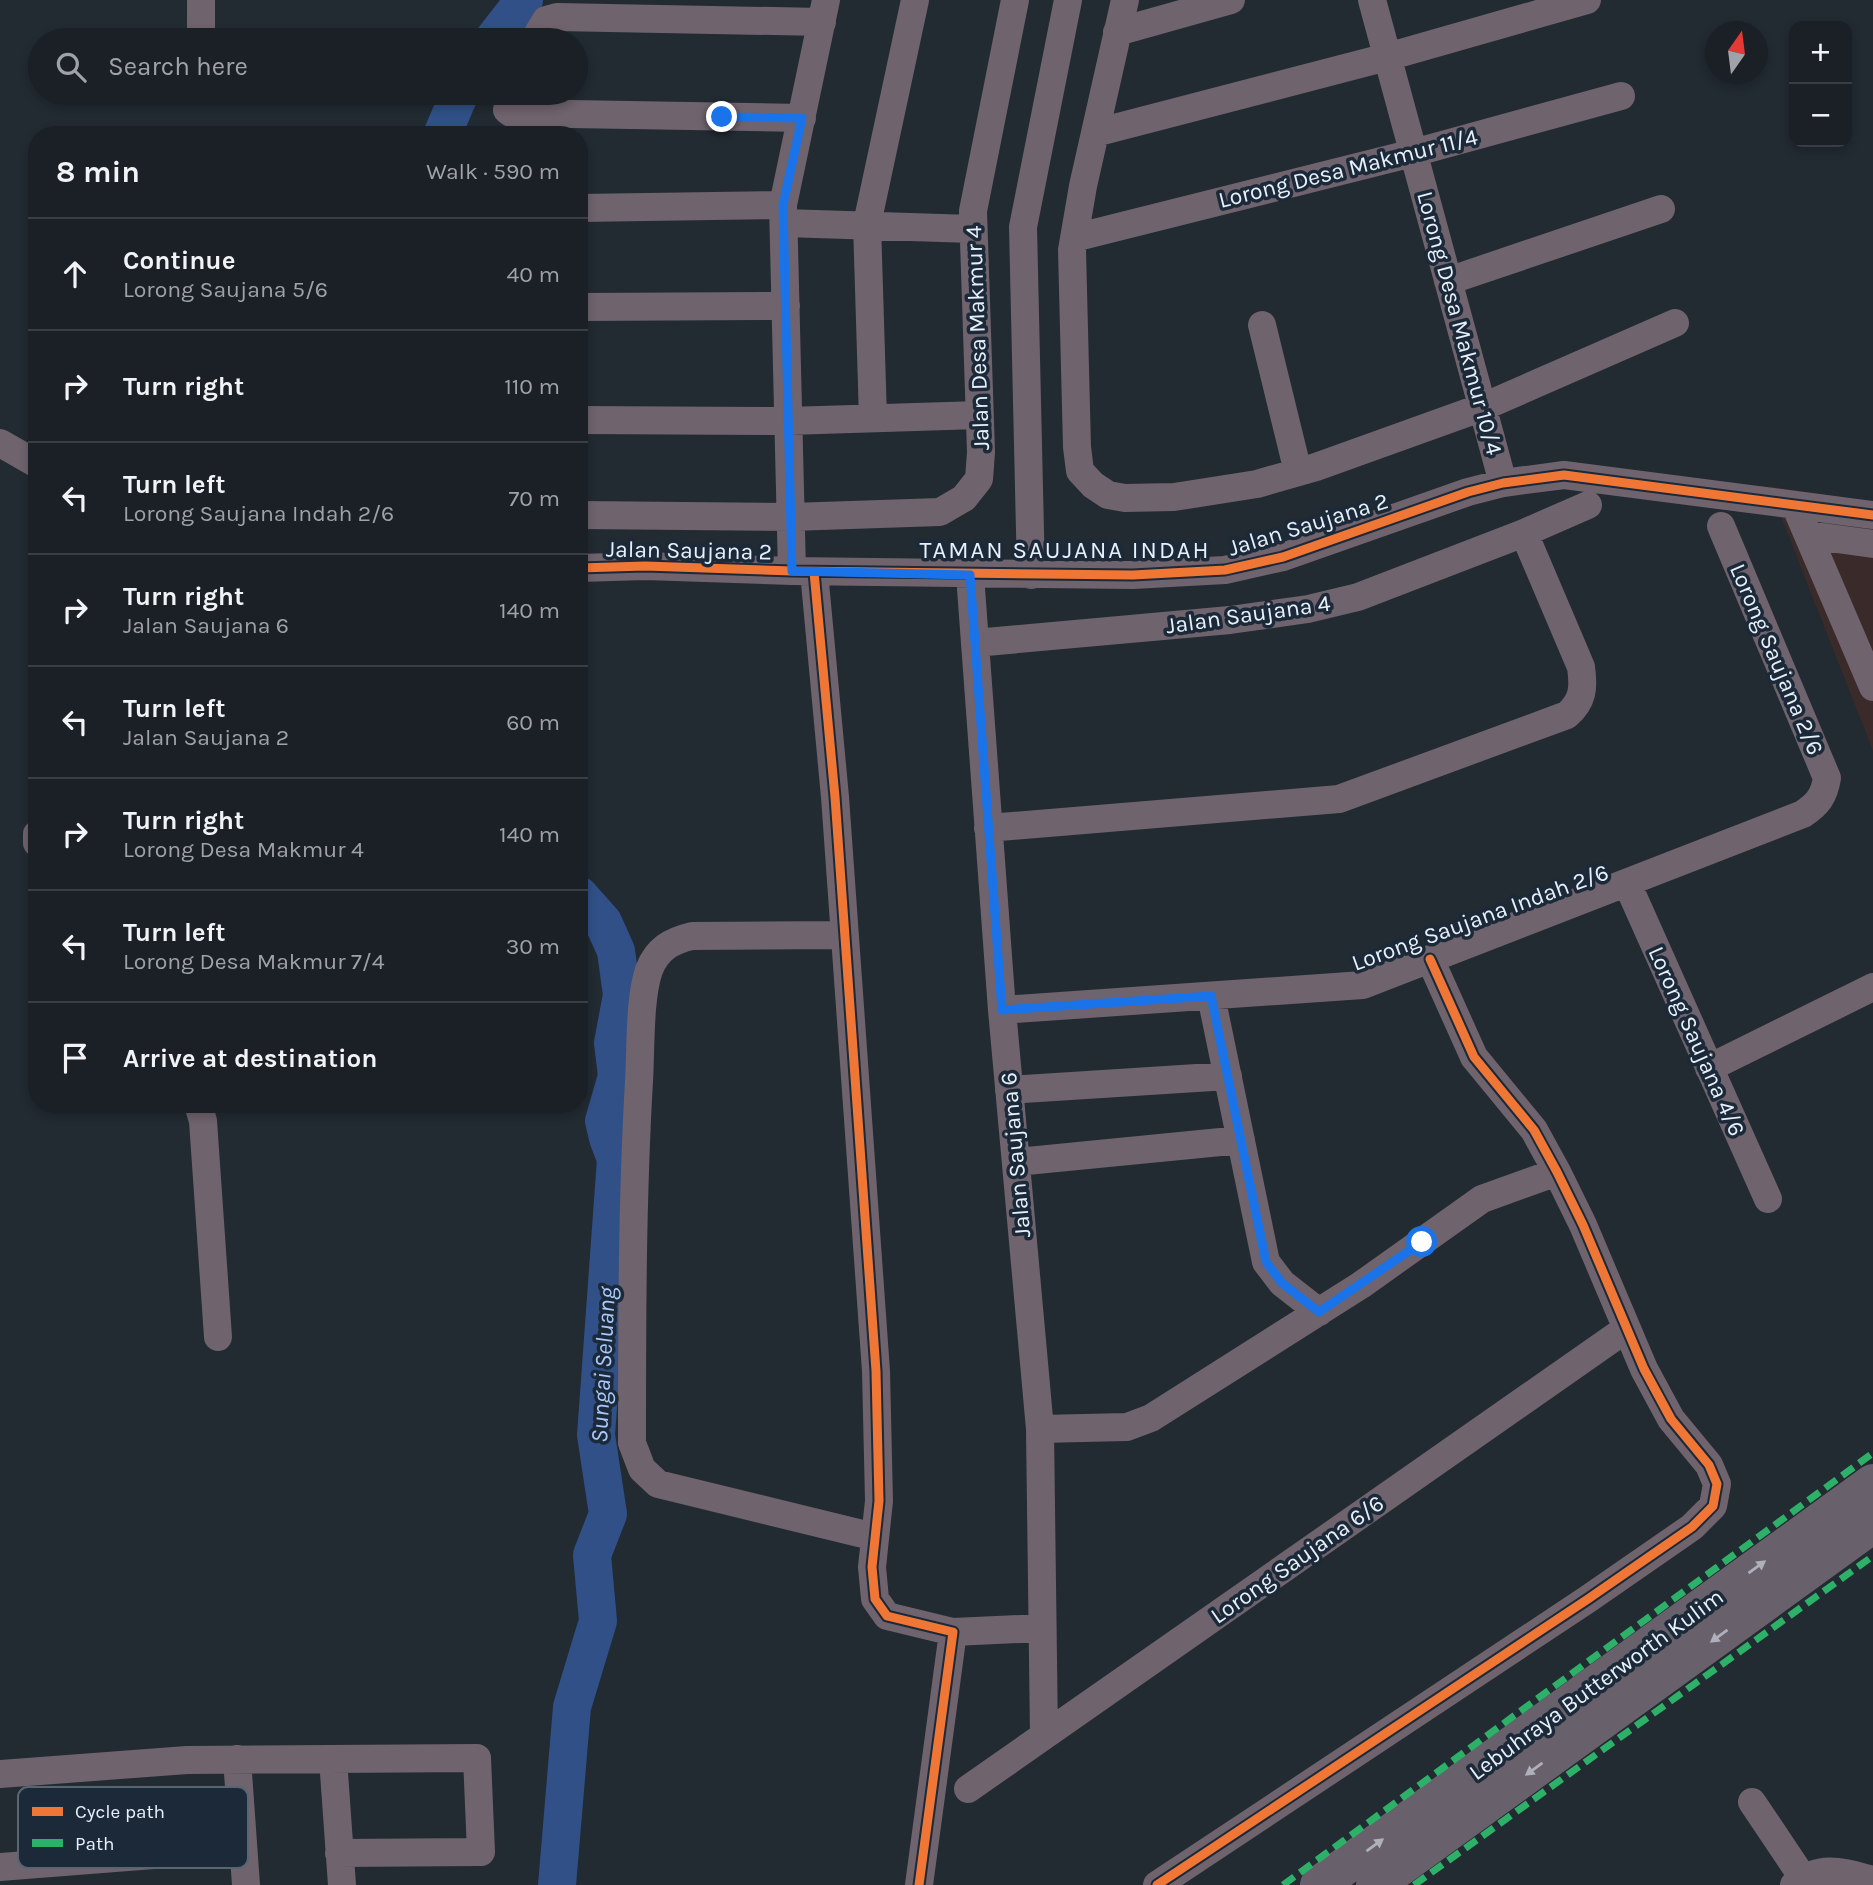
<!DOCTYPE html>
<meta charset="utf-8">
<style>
:root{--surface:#1a2026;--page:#272d32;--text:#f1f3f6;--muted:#9fa3a7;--line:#383e43}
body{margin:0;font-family:Karla,sans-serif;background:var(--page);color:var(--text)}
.controls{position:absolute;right:21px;top:21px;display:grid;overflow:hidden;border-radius:14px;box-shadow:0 4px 10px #0003}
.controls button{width:63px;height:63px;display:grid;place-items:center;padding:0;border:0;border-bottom:2px solid var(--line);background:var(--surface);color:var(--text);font:35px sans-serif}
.compass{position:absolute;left:1705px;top:21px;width:63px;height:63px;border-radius:50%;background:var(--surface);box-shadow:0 4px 10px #0003;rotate:14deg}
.stop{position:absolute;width:21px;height:21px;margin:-16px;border:5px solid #1a73e8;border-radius:50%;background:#fff}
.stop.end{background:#1a73e8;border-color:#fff;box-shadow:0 2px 7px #0008}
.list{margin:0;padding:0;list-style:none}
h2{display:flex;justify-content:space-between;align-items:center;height:91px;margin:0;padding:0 28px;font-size:30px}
h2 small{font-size:23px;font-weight:400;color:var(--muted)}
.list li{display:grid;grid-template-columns:46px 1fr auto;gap:21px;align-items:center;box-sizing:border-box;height:112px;padding:0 28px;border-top:2px solid var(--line)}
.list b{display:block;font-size:26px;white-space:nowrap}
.list p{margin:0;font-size:23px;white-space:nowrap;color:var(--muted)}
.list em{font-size:23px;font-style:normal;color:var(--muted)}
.icon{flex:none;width:38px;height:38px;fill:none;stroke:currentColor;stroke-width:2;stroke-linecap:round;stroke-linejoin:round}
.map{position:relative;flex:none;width:1873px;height:1885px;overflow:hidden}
.search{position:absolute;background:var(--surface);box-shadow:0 4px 10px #0003;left:28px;top:28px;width:560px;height:77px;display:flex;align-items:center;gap:18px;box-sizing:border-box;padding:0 24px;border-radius:38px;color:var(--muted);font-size:26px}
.panel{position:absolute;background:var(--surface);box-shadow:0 4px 10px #0003;left:28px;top:126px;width:560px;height:987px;border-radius:28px}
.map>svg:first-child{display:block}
</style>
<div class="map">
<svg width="1873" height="1885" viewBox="0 0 1873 1885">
<rect width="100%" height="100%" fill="#222a32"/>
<path fill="#3a2a2a" d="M1769 486 1873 502V751Z"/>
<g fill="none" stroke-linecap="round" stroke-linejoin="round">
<path stroke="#305087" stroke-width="38" d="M493 40 524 0
M442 135 460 93
M557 1885 572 1707 598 1621 592 1555 608 1514 596 1435 616 1159 608 1138 604 1121 617 1076 613 1043 622 995 616 951 603 922 579 895"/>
<path stroke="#6f636d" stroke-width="28" d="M1125 0 1083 186 1072 250 1077 447 1080 471 1093 485 1108 495 1125 498 1174 497 1257 484 1316 467 1483 407 1675 323
M1372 0 1503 483
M1117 32 1231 0
M201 40V0
M534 40 546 20 557 17 822 22
M512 93 507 110 511 113 802 118
M1095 133 1387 57 1587 0
M579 208 783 205
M784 223 973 229
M1074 238 1413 153 1621 96
M1448 281 1661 209
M579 307 786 306
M1262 325 1298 472
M873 418 867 224 915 0
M579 420 788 421 979 415
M0 443 37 464
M1795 505 1873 687
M579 515 791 517 940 512 964 498 979 479 981 452 973 211 1015 0
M1808 535 1873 544
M579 568 645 566 792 571 1133 575 1225 570 1283 557 1468 492 1503 483 1564 475 1873 515
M792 571 783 205 826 0
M814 572 835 797 876 1371 879 1501 872 1567 875 1599 887 1616 953 1632 919 1885
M970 575 1002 1010 1040 1429 1044 1736
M1031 575 1023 227 1068 0
M975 643 1230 620 1308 609 1358 597 1524 533 1588 505
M988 828 1339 799 1567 715C1583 701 1584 688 1581 667L1524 533
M37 834V843
M1627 883 1768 1199
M843 935 692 936C671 941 657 949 649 970 639 999 641 1050 639 1081 632 1202 632 1322 632 1443L642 1469 658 1484 875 1537
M1211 996 1266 1262 1282 1283 1319 1312
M1002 1010 1363 985 1803 814C1818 804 1824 796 1827 778L1721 526
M1709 1068 1873 987
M1009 1090 1228 1076
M198 1104 203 1121 218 1337
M1016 1162 1241 1140
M1040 1429 1127 1427 1151 1418 1361 1285 1482 1199 1557 1172
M953 1632 1042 1628
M237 1759 246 1885
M333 1759 342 1885
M0 1774 187 1760 477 1758 481 1852 339 1853
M968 1789 1626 1329
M1752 1802 1803 1878
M0 1867 243 1848
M1157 1885 1588 1599 1692 1527 1713 1506 1717 1484 1709 1465 1671 1419 1644 1369 1583 1225 1557 1172 1534 1130 1474 1057 1430 959
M1794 1885C1822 1864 1842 1872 1873 1880"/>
<path stroke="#68616c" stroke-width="38" d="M1319 1885 1873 1483
M1375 1885 1873 1524"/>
<path stroke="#2db169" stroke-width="7" stroke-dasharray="14 7" stroke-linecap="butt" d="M1283 1885 1873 1453
M1414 1885 1873 1556"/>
<defs>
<path id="cycleway" d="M579 568 645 566 792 571 1133 575 1225 570 1283 557 1468 492 1503 483 1564 475 1873 515
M814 572 835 797 876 1371 879 1501 872 1567 875 1599 887 1616 953 1632 919 1885
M1157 1885 1588 1599 1692 1527 1713 1506 1717 1484 1709 1465 1671 1419 1644 1369 1583 1225 1557 1172 1534 1130 1474 1057 1430 959"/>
</defs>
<use href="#cycleway" stroke="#1b2939" stroke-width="13"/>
<use href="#cycleway" stroke="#f07635" stroke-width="9"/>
</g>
<defs><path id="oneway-solid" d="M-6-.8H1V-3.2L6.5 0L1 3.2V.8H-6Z" transform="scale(1.75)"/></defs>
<g fill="#aeb0bb">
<use href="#oneway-solid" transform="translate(1757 1567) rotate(-36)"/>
<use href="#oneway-solid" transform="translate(1719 1636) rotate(144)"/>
<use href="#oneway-solid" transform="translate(1534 1769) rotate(144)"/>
<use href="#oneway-solid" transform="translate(1375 1845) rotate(-36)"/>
</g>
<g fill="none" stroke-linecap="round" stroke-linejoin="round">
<path stroke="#1a73e8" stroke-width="9" d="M722 117 802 118 783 205 792 571 970 575 1002 1010 1211 996 1266 1262 1282 1283 1319 1312 1422 1242"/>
</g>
<g text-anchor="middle" stroke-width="7" stroke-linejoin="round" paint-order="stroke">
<g font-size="23" fill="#e7f1fb" stroke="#1b2939">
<text transform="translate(1348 168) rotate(-14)" y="8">Lorong Desa Makmur 11/4</text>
<text transform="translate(1460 323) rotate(75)" y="8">Lorong Desa Makmur 10/4</text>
<text transform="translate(977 338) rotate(-92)" y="8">Jalan Desa Makmur 4</text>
<text transform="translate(1308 524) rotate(-17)" y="8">Jalan Saujana 2</text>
<text transform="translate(689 550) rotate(1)" y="8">Jalan Saujana 2</text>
<text transform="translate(1248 614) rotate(-8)" y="8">Jalan Saujana 4</text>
<text transform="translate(1777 659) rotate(67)" y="8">Lorong Saujana 2/6</text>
<text transform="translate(1480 917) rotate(-20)" y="8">Lorong Saujana Indah 2/6</text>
<text transform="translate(1697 1041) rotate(66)" y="8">Lorong Saujana 4/6</text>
<text transform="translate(1015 1155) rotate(-95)" y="8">Jalan Saujana 6</text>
<text transform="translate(1297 1559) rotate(-35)" y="8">Lorong Saujana 6/6</text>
<text transform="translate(1596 1684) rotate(-36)" y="8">Lebuhraya Butterworth Kulim</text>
</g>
<g font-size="24" letter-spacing="2" fill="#e7f1fb" stroke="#1b2939">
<text x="1065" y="558">TAMAN SAUJANA INDAH</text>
</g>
<g font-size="24" font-style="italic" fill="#a8c8fb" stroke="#1b2939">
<text transform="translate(603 1365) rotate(-87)" y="8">Sungai Seluang</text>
</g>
</g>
<rect x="18" y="1787" width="230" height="81" rx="10" fill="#1b2939" stroke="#586573" stroke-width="2"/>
<rect x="32" y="1807" width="31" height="9" fill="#f07635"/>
<rect x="32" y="1839" width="31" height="8" fill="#2db169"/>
<g font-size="19" fill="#e7f1fb">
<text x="75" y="1818">Cycle path</text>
<text x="75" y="1850">Path</text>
</g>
</svg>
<div class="controls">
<button>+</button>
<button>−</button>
</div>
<svg class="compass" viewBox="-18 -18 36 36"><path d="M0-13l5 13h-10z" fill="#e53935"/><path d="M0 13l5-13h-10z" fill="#9fa3a7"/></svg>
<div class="stop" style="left:1422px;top:1242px"></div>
<div class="stop end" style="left:722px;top:117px"></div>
<div class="search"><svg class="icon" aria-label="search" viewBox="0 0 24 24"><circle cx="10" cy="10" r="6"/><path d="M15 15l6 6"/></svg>Search here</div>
<section class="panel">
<h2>8 min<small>Walk · 590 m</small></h2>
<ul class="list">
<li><svg class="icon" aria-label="ahead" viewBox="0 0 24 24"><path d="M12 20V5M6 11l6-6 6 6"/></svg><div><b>Continue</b><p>Lorong Saujana 5/6</p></div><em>40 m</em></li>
<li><svg class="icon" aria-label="right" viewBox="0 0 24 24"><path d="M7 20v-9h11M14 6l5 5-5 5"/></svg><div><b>Turn right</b></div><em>110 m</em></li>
<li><svg class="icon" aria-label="left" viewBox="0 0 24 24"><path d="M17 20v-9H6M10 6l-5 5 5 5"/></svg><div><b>Turn left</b><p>Lorong Saujana Indah 2/6</p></div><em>70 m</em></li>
<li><svg class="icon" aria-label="right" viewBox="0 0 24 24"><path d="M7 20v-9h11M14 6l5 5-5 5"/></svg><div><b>Turn right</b><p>Jalan Saujana 6</p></div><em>140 m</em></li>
<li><svg class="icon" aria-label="left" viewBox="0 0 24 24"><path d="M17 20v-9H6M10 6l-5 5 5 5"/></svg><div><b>Turn left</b><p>Jalan Saujana 2</p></div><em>60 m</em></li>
<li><svg class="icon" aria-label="right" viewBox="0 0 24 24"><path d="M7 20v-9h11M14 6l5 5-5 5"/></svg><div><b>Turn right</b><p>Lorong Desa Makmur 4</p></div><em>140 m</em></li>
<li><svg class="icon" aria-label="left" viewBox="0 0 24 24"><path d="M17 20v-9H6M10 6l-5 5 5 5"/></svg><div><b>Turn left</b><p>Lorong Desa Makmur 7/4</p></div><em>30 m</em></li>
<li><svg class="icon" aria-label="arrive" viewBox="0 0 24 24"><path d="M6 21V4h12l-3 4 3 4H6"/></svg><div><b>Arrive at destination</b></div></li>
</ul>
</section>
</div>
